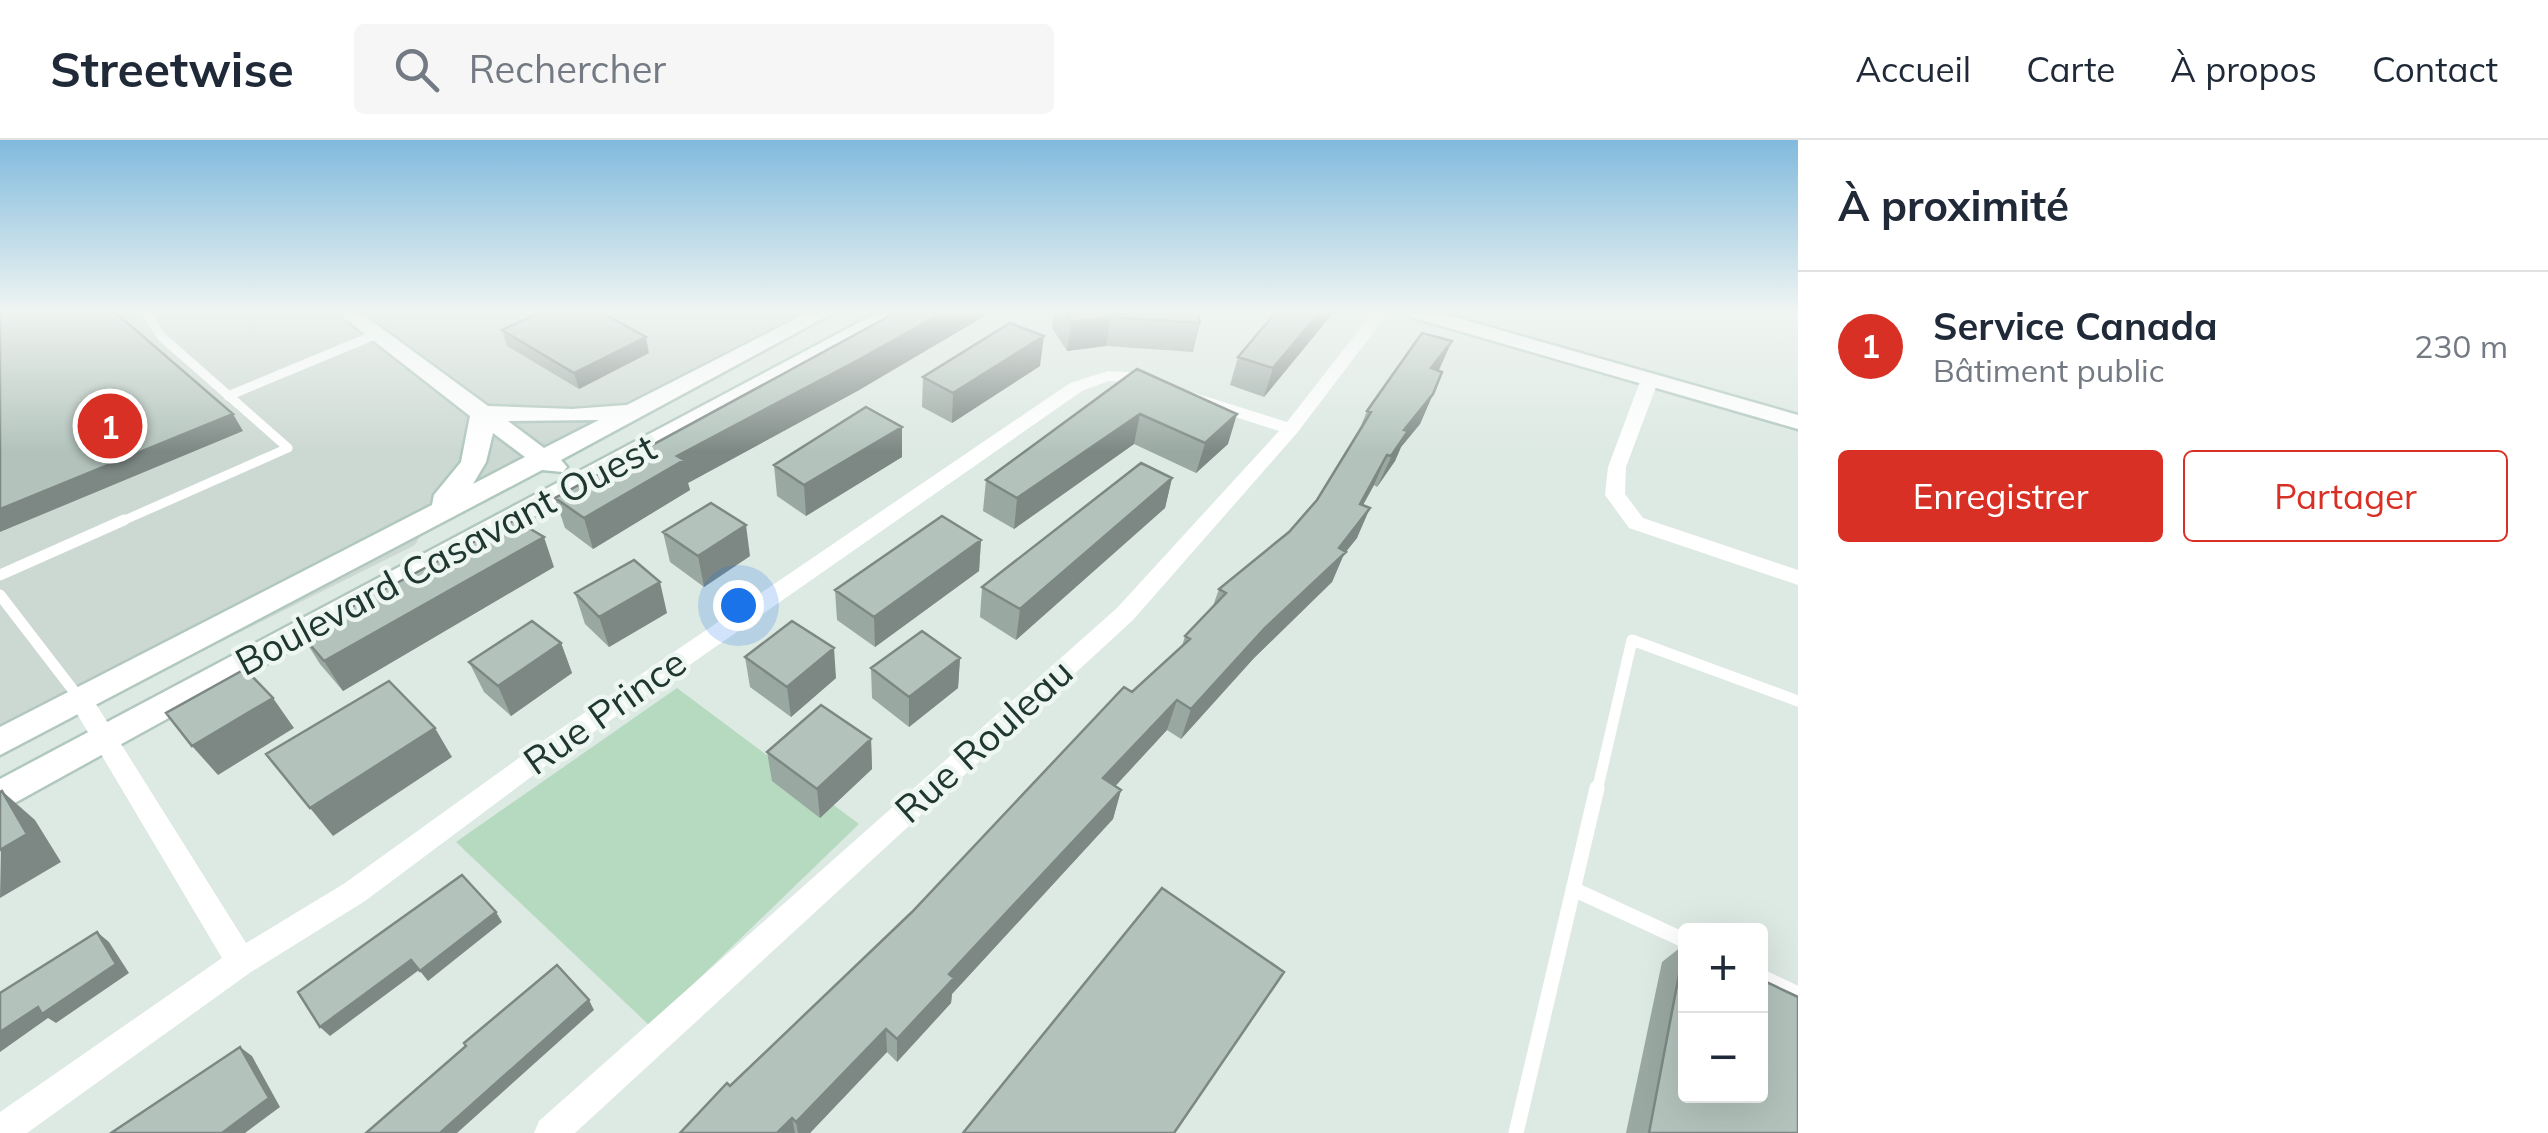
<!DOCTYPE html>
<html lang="fr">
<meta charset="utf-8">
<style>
:root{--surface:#fff;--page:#f6f6f7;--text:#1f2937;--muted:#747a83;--line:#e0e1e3;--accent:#d93025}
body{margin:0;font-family:Mulish,sans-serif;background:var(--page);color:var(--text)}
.controls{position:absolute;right:30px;bottom:30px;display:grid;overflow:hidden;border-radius:10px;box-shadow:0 10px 40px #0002}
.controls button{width:90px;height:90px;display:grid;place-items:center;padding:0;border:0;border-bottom:2px solid var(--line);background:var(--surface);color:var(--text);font:50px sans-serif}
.you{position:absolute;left:738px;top:465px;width:35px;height:35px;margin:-25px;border:8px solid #fff;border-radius:50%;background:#1a73e8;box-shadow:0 0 0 15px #1a73e833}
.badge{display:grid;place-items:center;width:65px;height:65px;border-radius:50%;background:var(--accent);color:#fff;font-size:32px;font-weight:700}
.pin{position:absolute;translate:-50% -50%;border:5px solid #fff;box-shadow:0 2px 10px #0006}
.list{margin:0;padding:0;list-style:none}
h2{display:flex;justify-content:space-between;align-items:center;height:130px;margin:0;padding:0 40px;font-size:42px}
h2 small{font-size:32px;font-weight:400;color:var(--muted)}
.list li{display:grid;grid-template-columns:65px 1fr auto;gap:30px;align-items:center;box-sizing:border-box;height:150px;padding:0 40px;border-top:2px solid var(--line)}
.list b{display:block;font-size:38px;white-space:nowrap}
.list p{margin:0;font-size:32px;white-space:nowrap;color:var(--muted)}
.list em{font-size:32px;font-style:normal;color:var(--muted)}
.actions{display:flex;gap:20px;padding:30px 40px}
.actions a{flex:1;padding:22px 0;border:2px solid var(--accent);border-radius:10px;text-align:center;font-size:35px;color:var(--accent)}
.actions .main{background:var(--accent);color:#fff}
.icon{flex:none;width:55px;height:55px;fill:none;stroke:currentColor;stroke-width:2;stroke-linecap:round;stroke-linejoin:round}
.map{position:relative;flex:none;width:1798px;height:993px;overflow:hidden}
header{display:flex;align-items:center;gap:60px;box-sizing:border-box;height:140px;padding:0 50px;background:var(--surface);border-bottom:2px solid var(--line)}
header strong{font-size:48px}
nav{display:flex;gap:55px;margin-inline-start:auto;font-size:35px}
.search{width:700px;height:90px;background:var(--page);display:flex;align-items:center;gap:25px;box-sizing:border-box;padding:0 35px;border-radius:10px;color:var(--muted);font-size:38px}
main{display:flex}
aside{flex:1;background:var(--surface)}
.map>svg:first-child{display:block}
</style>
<header>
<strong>Streetwise</strong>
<div class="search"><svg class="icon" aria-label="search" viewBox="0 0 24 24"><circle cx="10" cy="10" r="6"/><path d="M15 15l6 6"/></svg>Rechercher</div>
<nav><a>Accueil</a><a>Carte</a><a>À propos</a><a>Contact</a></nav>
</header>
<main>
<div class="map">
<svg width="1798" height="993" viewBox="0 0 1798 993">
<rect width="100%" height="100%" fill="#dde9e3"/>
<path fill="#ccd8d2" d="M0 173H810L439 362 415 405 0 612Z"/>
<path fill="#b6dabf" d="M677 548 859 684 650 886 456 702Z"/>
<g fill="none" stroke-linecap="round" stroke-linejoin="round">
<defs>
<path id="secondary" d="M338 173H361L488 266 572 269 627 265 807 173H833L561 320 567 327 563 332 542 330 0 615V587L432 365 434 355 461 322 470 276ZM599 280 544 308 508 281ZM493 293 525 317 473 344 486 322Z
M877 173H902L0 671V639Z
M1408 173H1440L1798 275V289L1411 177Z"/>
</defs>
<use href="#secondary" stroke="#b1c8bf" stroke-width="5"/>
<path stroke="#fff" stroke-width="9" d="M228 256 377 194
M118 383 288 308 162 197 146 173"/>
<path stroke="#fff" stroke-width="11" d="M0 435 124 380
M0 455 80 559
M1597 651 1632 500 1798 561"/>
<path stroke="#fff" stroke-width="15" d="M1573 749 1686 801
M1760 836 1798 854
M1516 993 1597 648"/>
<path fill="#fff" fill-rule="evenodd" d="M1372 173H1388L1297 293 1133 480 575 993H534L539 981 1117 468 1279 291 1126 242 1109 241 1082 251 555 619 365 761 251 832 27 993H0V972L222 818 73 567 69 560 73 553H89L246 803 345 743 537 605 1070 243 1108 231 1128 232 1287 282Z
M1781 173H1798V180L1783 176Z
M1650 234 1659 239 1626 327 1625 354 1643 378 1798 430V445L1629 388 1605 355 1608 327 1641 239Z"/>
<use href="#secondary" fill="#fff" fill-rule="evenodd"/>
</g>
<path fill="#9aa8a2" d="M1054 173H1198L1200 183 1193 212 1106 206 1067 211 1052 188Z
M1333 173 1264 257 1230 245 1238 217Z
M502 190 649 213 579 249 507 206Z
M1040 226 952 283 922 267 923 237Z
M1137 229 1228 304 1196 333 1134 304 1014 389 983 371 986 340Z
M1439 231 1433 254 1420 284 1401 307 1395 321 1377 347 1374 345 1363 365 1357 398 1344 414 1332 442 1254 518 1181 599 1167 590 1115 646 1121 650 1113 679 952 854 951 863 897 922 887 912 810 993H680L912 772 1132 552 1182 506 1185 496 1213 466 1219 449 1289 392 1317 360 1358 293 1367 271Z
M861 249 688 343 690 350 593 409 565 388 555 358Z
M902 287V317L806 376 777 356 774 325Z
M1172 338 1165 368 1016 500 980 477 982 447Z
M663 392 750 416 704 447 670 422Z
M981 400 979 431 875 507 837 480 835 450Z
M554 427 343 551 320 524 301 494Z
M575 453 667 473 609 507 585 484Z
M561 503 572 533 511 576 484 552 469 522Z
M745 517 836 538 791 577 750 547Z
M960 518 958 548 909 587 872 558 871 528Z
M871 599 872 629 820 678 772 641 767 612Z
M1686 803 1798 993H1626L1662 822Z"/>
<path fill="#7d8884" d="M942 173H990L861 249 688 343 690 350 593 409 584 378 677 316Z
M1319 173H1333L1264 257 1273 228Z
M1111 177 1106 206 1067 211 1071 182Z
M1044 196 1040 226 952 283 953 253Z
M646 197 649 213 579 249 574 233Z
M1452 201 1439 230 1431 228Z
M1433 254 1420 284 1401 307 1395 321 1377 347 1404 290Z
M233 274 243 291 0 392V369Z
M1140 274 1134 304 1014 389 1017 358Z
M1237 274 1228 304 1196 333 1205 303Z
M902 287V317L806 376 804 345Z
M1387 315 1374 345 1347 394 1360 364Z
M1172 338 1165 368 1016 500 1020 469Z
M1370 368 1357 398 1344 414 1332 442 1254 518 1181 599 1191 569 1339 408Z
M746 385 750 416 704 447 698 416Z
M544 397 554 427 343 551 324 521Z
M981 400 979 431 875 507 874 477Z
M660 442 667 473 609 507 599 477Z
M561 503 572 533 511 576 498 546Z
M834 508 836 538 791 577 787 547Z
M960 518 958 548 909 587V557Z
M273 558 294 588 218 635 192 606Z
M1177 560 1167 590 1096 667 1103 638Z
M435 588 452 617 333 696 310 668Z
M871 599 872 629 820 678 817 649Z
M1121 650 1113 679 952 854 951 863 897 922V899L949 834Z
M2 651 35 680 61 722 0 758Z
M496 772 502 782 428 841 420 831Z
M97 792 109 802 129 833 56 883 48 878 0 912V892Z
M411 820 419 830 330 896 320 887Z
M589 860 594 870 457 993H440Z
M886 889 887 912 810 993H798L796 982Z
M240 907 252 916 280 967 245 993H222Z
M792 978 795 993H777Z"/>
<path fill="#b3c3bc" stroke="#7d8884" stroke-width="2.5" d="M0 173H116L233 274 0 369Z
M539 173H602L646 197 574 233 502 190Z
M895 173H942L860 219 677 316 684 320 584 378 555 358Z
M1065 173H1198L1200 183 1111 177 1071 182Z
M1275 173H1319L1273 228 1238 217Z
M1010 183 1044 196 953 253 923 237Z
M1422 193 1452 201 1431 228 1442 232 1433 254 1404 290 1408 291 1391 316 1387 315 1360 364 1370 368 1339 408 1346 412 1265 488 1191 569 1177 560 1103 638 1121 650 949 834 954 838 897 899 886 889 796 982 792 978 777 993H680L727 943 730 946 912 772 1124 547 1132 552 1190 499 1185 496 1226 453 1219 449 1289 392 1317 360 1371 272 1367 271Z
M1137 229 1237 274 1205 303 1140 274 1017 358 986 340Z
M866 267 902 287 804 345 774 325Z
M1141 323 1172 338 1020 469 982 447Z
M711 363 746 385 698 416 663 392Z
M942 376 981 400 874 477 835 450Z
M515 380 544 397 324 521 301 494Z
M634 420 660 442 599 477 575 453Z
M532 481 561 503 498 546 469 522Z
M792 481 834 508 787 547 745 517Z
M922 491 960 518 909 557 871 528Z
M245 529 273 558 192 606 166 573Z
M389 541 435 588 310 668 266 614Z
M821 565 871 599 817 649 767 612Z
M2 651 27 694 0 710V652Z
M462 735 496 772 420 831 411 820 320 887 298 852Z
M1162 748 1284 832 1174 993H963Z
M97 792 116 824 42 874 38 867 0 892V853Z
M1685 803 1686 956H1760V839L1798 857V993H1649Z
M557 825 589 860 440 993H366L466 906 464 903Z
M240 907 269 958 222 993H111Z"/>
<linearGradient id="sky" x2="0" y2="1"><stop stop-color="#81badd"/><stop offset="0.55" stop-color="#f0f5f2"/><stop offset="1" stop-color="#f0f5f2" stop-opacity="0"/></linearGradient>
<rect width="1798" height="312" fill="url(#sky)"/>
<g text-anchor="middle" stroke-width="9" stroke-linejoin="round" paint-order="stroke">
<g font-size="38" fill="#203731" stroke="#edf6f1">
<text transform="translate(446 415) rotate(-28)" y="13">Boulevard Casavant Ouest</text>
<text transform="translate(605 572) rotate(-35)" y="13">Rue Prince</text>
<text transform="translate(984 601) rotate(-42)" y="13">Rue Rouleau</text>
</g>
</g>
</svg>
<div class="controls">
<button>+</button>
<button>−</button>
</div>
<div class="you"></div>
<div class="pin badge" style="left:110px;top:286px">1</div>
</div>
<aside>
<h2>À proximité<small></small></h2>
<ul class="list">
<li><span class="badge">1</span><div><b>Service Canada</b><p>Bâtiment public</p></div><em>230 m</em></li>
</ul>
<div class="actions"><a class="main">Enregistrer</a><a>Partager</a></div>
</aside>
</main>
